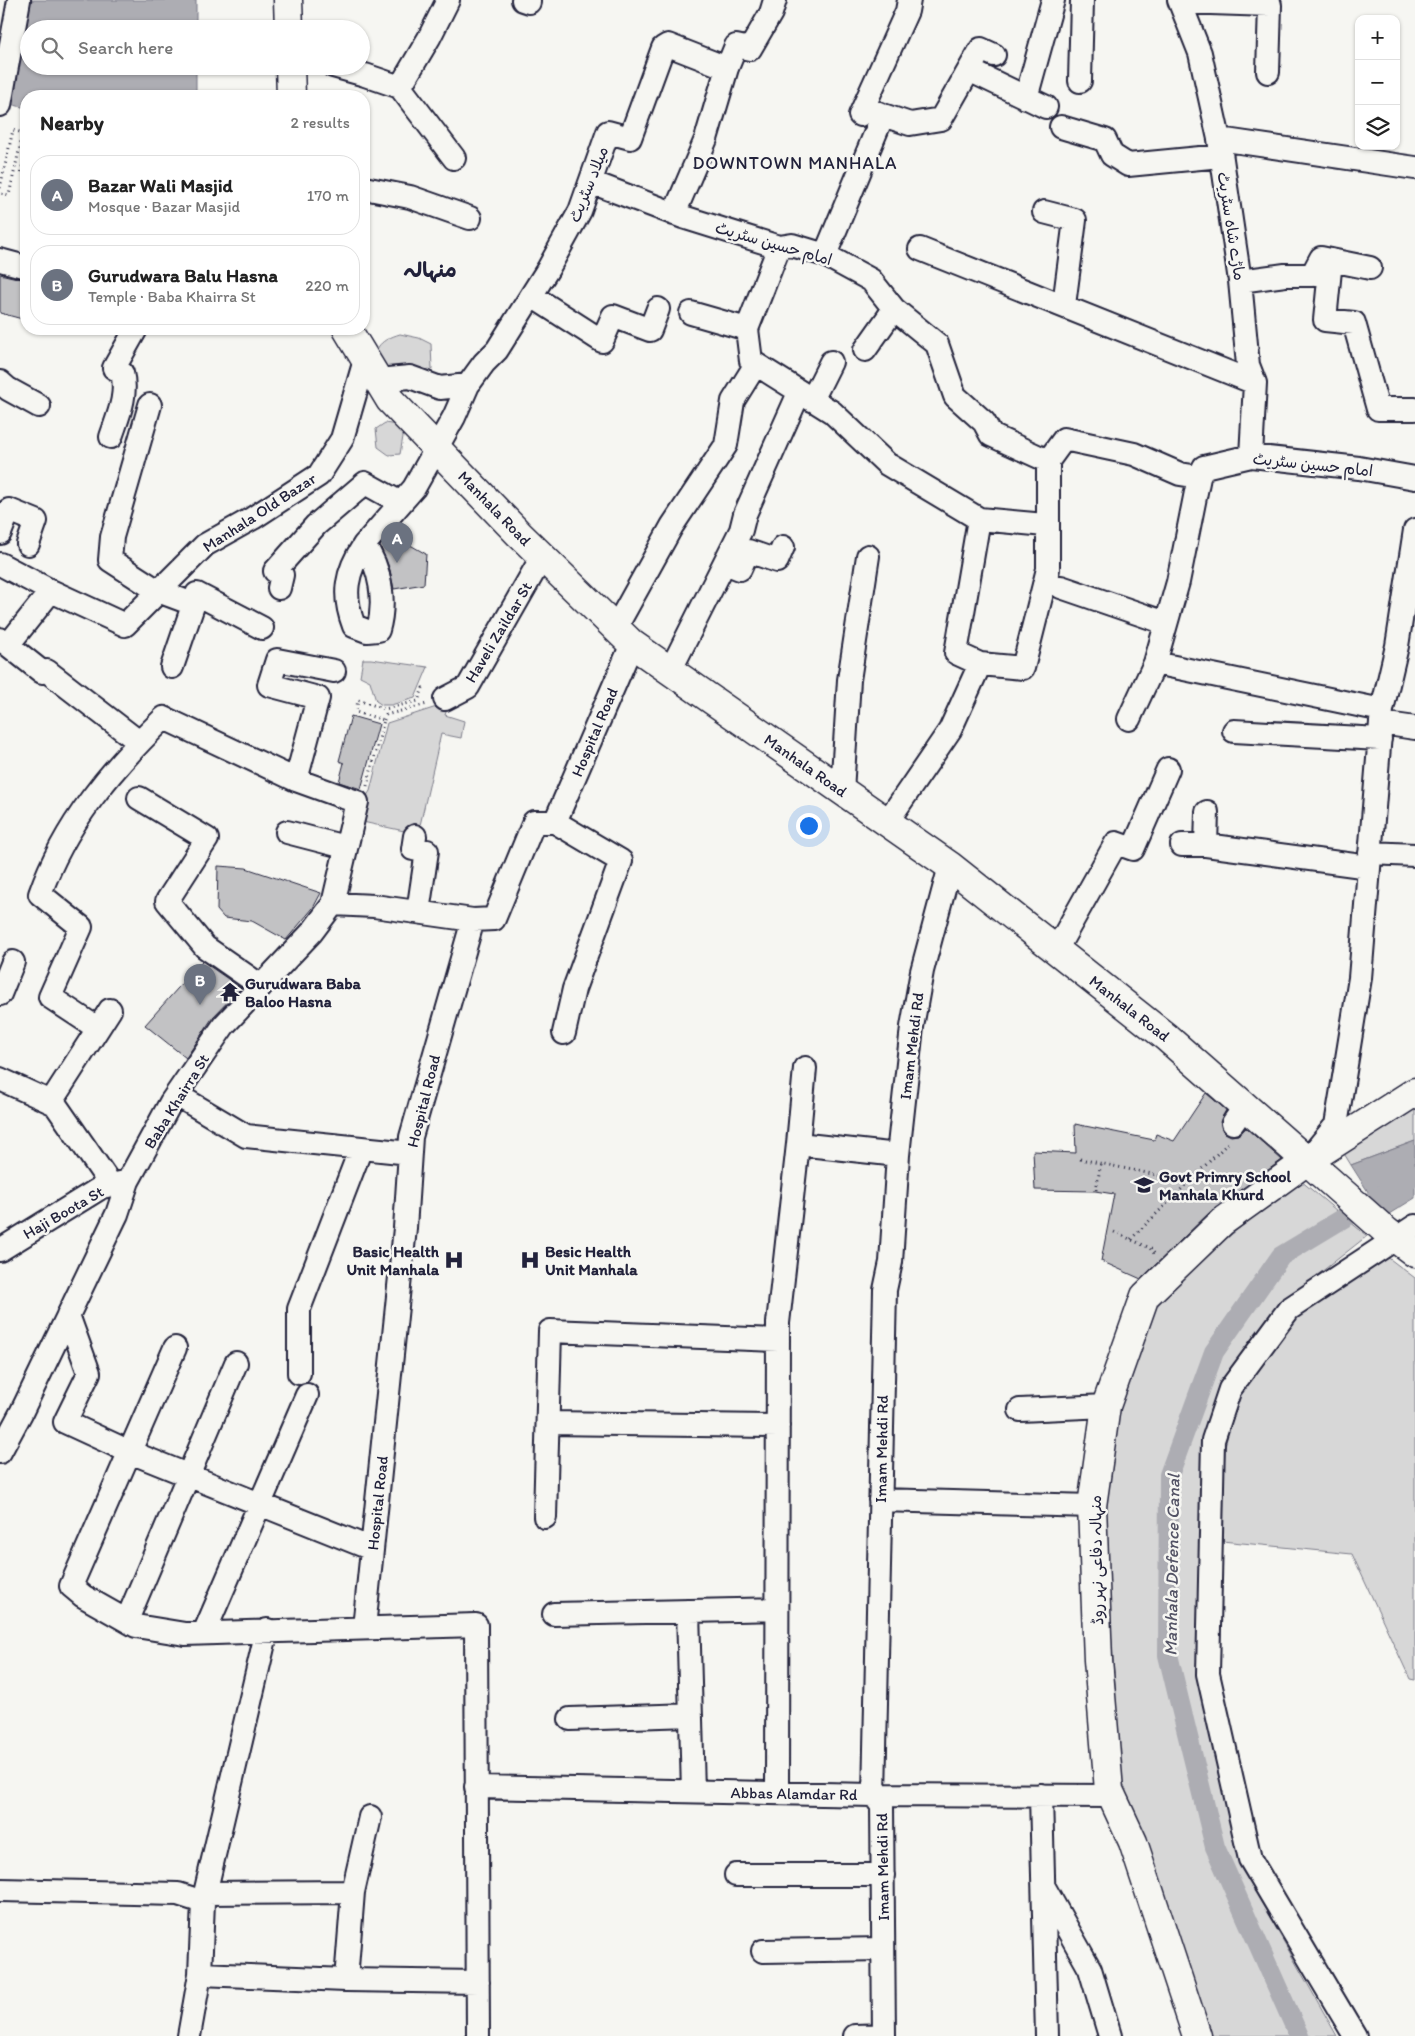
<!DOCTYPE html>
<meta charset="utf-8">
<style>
:root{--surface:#fff;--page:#f6f6f6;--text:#222;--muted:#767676;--line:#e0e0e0;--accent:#22223b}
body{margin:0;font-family:Itim,"Playpen Sans Arabic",sans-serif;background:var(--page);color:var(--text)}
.controls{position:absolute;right:15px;top:15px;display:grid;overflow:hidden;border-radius:10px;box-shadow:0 1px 4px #0004}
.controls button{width:45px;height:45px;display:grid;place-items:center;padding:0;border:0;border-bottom:1px solid var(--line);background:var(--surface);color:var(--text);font:25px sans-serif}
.you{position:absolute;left:808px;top:825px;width:18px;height:18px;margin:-12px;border:4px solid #fff;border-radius:50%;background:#1a73e8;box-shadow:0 0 0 8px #1a73e833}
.badge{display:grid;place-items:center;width:32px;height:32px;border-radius:50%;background:var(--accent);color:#fff;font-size:16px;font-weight:700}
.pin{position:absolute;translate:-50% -41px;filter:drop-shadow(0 1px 2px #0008)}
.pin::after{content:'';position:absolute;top:26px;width:18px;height:15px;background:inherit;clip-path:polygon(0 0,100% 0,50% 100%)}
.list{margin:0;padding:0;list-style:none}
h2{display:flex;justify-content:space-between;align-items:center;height:65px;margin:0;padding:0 20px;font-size:21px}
h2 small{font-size:16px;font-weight:400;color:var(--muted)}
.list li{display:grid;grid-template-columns:32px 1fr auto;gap:15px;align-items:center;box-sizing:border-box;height:80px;margin:0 10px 10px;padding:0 10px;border:1px solid var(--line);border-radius:20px}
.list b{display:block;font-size:19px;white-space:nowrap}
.list p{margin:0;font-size:16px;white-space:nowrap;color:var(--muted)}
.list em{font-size:16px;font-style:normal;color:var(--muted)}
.icon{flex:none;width:28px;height:28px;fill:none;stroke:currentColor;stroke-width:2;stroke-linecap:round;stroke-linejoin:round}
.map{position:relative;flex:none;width:1415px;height:2036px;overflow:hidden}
.search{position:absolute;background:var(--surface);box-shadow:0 1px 4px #0004;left:20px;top:20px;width:350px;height:55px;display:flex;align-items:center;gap:12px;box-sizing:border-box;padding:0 18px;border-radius:28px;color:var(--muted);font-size:19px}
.panel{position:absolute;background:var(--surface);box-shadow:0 1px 4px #0004;left:20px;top:90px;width:350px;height:245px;border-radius:20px}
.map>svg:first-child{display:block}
</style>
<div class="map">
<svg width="1415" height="2036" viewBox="0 0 1415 2036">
<rect width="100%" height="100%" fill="#f6f6f2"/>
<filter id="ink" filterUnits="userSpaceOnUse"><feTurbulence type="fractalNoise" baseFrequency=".02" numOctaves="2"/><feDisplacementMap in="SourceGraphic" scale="10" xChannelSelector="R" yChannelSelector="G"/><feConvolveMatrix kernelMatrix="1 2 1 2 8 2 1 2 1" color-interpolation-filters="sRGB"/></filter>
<g filter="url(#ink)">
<path fill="#d7d7d7" stroke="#7c7c89" d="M400 334 419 338 431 344 432 369 409 388 396 390C379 367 360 346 400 334Z
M385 423 396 425 404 431 400 454 389 455 378 447 376 429Z
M363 659H371L428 667 415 698 391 705H382L376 701 370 681 360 676Z
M449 703 445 715 464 721 461 738 441 734 418 834 358 821 364 800 370 791 387 723Z
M1415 1101V1141L1351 1165 1340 1147Z
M1300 1180 1367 1236 1283 1302 1223 1380 1201 1681 1241 1866 1337 2036H1211L1144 1837 1122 1793 1103 1508 1119 1410 1157 1302 1227 1238Z
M1386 1256 1415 1278V1680L1410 1679 1352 1554 1222 1541 1225 1446 1239 1393 1279 1331Z"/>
<path fill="#adadb3" stroke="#757583" d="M30 0H196V29H29V66H196V96H26V108L10 104Z
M1415 1141V1198L1384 1217 1351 1165Z"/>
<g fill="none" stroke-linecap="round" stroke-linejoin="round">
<path stroke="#adadb3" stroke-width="20" d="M1299 2036 1215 1847 1168 1655 1169 1475 1214 1352 1281 1256 1415 1175"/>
</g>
<path fill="#c2c2c4" stroke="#22223b" d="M0 274 26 280V320L0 313Z
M391 534 426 554 424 584 394 589 390 570 380 546Z
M351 716 379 724 361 789 339 782 344 763 339 761Z
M218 866 246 868 321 893 313 908 286 940 252 921 224 918 217 910Z
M202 961 241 988 213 1017 186 1058 145 1025Z
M1206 1093 1226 1110 1220 1122 1225 1133 1231 1136 1238 1135 1246 1128 1282 1160 1211 1211 1141 1279 1101 1261 1114 1194 1095 1191 1035 1190 1033 1151 1076 1153 1075 1124 1154 1140 1156 1134 1174 1141Z"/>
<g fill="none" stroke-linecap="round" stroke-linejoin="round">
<defs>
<path id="minor" d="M523 0 529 2V0
M1179 0 1200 53 1219 139 1240 281 1248 365 1255 383 1251 456
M1181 2 1270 5 1268 72
M333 66 365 75 400 87 429 38 448 0
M969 70 1046 107
M1080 81 1082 0
M400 87 454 158
M1026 98 1053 0
M0 105 19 0
M860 115 907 11 909 0
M883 115 910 124 941 119 981 49 994 55
M1061 127 1105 140 1112 155 1128 165 1221 156
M1219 139 1415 168
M591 182 683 217 779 247 792 245 825 255 871 280 894 309 937 344 955 396 984 422 991 435 1048 461 1064 439 1134 454 1180 474 1199 477 1204 467 1251 456 1359 468 1415 478
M364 188 410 197 470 218
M1044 212 1075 220 1064 305
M674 214 706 139 727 68
M779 247 747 329 751 361 832 412 887 464 979 519 1045 525
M920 249 1255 383
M825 255 883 115 864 107
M0 260 26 267
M1331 260 1325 320 1354 323 1378 409H1415
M1240 281 1285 275H1312L1321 258 1370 268
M532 296 602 341 613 316 650 330 658 309
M691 313 747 329
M865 350 894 309
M377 380 410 377 440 388 468 385
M0 382 8 389 39 406
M812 400 831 362
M150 405 112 537 110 560 158 591 193 604
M111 437C118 416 128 395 122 373L114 368 136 329
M979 519 956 653 980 664
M0 533 9 510 36 521 28 544
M364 545C346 572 342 595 354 626L367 631 378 630C386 602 381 568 364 545L414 488 454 417 468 385 484 363 497 350 548 269 580 211 608 132 630 138 663 48 668 45 727 68 736 46 750 49 771 13 775 0
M725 563 740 569 748 551 777 561 783 547
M0 564 51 591 125 625 205 545 253 518 319 475 342 439 365 360
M1061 587 1166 623
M279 588 282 575 275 571 316 525 365 483 401 503
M615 629 672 526 726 445 733 401 756 364
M0 639 8 645 51 591
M8 645 42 672 47 671 139 742
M1155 663 1382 710
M172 667 197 594 262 628
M670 671 741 530 745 514 799 393
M445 699 468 687 542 557
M1129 719 1155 663 1178 582 1199 477
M1381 723 1415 728
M1234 731 1380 739
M296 780 318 698 269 685 277 660 334 671
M842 791 849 680 868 556
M139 798 207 839 167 901 205 947 261 986
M555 822 621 861 574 989 564 1033
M887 822 950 730 980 664 1023 668 1048 569V461
M287 832 345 847
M415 836 413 849 427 851 418 912
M1182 845H1206L1369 867
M1206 845 1207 812
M1370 853 1415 855
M1056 950 1116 843 1133 849 1168 769
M0 994 13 962
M97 1028 50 997 81 927 40 894C64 825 112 768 164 718L296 780 357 802 333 904
M805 1068 798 1144 898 1155
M0 1079 55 1104 111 1185
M56 1094 110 1010
M177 1095 246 1136 410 1153
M1233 1123 1245 1106
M1315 1151 1336 1125 1345 1071 1360 978 1382 710 1397 646 1415 530
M0 1250 102 1187 125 1182
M68 1315 89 1373 65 1422 130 1452 372 1549
M175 1348 71 1586 83 1596 136 1626 185 1634 476 1625 478 2036
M299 1373V1309L361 1148
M1020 1410 1106 1406
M548 1423 778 1426
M0 1452 21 1413 117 1214 128 1181 171 1102 224 1025 312 932 333 904 374 906 473 920
M880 1500 1092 1506
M545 1517 550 1331 778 1340
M688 1611 693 1791
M554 1614 777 1609
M127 1620 236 1363
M364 1628 405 1228 411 1137 473 920 494 919 534 822H555L632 644
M267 1630 203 1902 200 1974 346 1980 478 1982
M204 1633 307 1395
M570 1719 691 1715
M476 1787 874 1795 1112 1796
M777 1793 778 1323 798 1144
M1041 1795 1047 2036
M736 1875H883
M1044 1887 1090 1969 1110 2036
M0 1890 178 1894 203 1902
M206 1893 353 1892
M763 1951 883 1949
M346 1980 353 1892 370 1817
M189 2036 200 1974
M855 2036 884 2035
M884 2036 882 1806 874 1795 885 1290 891 1262 898 1155 912 1027 922 971 950 866
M1355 2036 1250 1859 1208 1674 1213 1440 1230 1389 1289 1309 1415 1226"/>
<path id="tertiary" d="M1197 2036 1133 1842 1109 1790 1098 1660 1092 1506 1106 1406 1145 1296 1222 1222 1307 1161 1415 1092"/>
<path id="secondary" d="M1307 1161 1387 1232 1415 1253"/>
<path id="primary" d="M288 0 289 29
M290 66 291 96
M347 329 390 400 519 534 632 644 950 866 1166 1037 1307 1161"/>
</defs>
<use href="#minor" stroke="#22223b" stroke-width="26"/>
<use href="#tertiary" stroke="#22223b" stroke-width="31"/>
<use href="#secondary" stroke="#22223b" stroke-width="31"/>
<use href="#primary" stroke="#22223b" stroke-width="31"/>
<path stroke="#22223b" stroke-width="3" stroke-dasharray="1 4" stroke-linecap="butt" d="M21 172 25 155
M0 188 13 130 23 133 9 195 0 193
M384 720 386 715 427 704
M367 786 384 720 356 712 358 700 385 709 418 701 423 688 426 690
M1080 1159 1190 1182
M1096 1190 1101 1163
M1114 1232 1150 1248 1156 1256
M1131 1239 1228 1143"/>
<use href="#minor" stroke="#f6f6f2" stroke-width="22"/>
<use href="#tertiary" stroke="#f6f6f2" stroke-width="28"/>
<use href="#secondary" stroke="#f6f6f2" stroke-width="28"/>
<use href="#primary" stroke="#f6f6f2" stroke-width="28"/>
</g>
</g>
<defs>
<symbol id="temple-bare" viewBox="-9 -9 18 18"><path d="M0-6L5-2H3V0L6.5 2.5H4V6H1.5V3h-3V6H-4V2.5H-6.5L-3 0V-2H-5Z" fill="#22223b" stroke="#f6f6f2" stroke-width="2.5" paint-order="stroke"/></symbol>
<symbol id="school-bare" viewBox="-9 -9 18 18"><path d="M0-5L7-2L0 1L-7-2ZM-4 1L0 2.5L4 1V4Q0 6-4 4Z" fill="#22223b" stroke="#f6f6f2" stroke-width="2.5" paint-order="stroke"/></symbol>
<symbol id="hospital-bare" viewBox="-9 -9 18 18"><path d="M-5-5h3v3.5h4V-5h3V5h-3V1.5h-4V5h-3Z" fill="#22223b" stroke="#f6f6f2" stroke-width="2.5" paint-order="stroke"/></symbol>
</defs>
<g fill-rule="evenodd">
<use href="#temple-bare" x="216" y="978" width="28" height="28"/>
<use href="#school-bare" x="1130" y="1171" width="28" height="28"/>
<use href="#hospital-bare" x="440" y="1246" width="28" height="28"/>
<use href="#hospital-bare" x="516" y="1246" width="28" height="28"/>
</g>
<g text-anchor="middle" stroke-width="5" stroke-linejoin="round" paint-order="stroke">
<g font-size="16" fill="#22223b" stroke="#f6f6f2">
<text transform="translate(588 184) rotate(-68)" y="6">میلاد سٹریٹ</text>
<text transform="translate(1232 226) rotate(81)" y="6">ماڑے شاہ سٹریٹ</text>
<text transform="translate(774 243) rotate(16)" y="6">امام حسین سٹریٹ</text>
<text transform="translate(1313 464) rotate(6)" y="6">امام حسین سٹریٹ</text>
<text transform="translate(495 508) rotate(46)" y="6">Manhala Road</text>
<text transform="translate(259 512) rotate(-33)" y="6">Manhala Old Bazar</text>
<text transform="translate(498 632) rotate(-59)" y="6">Haveli Zaildar St</text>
<text transform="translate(594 732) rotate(-67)" y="6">Hospital Road</text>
<text transform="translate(806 765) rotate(35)" y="6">Manhala Road</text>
<text transform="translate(1130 1008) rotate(38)" y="6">Manhala Road</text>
<text transform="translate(911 1046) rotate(-83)" y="6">Imam Mehdi Rd</text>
<text transform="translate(176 1101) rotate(-58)" y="6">Baba Khairra St</text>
<text transform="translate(423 1101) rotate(-76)" y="6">Hospital Road</text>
<text transform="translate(63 1212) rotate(-30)" y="6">Haji Boota St</text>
<text transform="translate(881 1449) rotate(-89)" y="6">Imam Mehdi Rd</text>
<text transform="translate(377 1503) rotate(-84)" y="6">Hospital Road</text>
<text transform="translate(1096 1560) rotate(-91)" y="6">منہالہ دفاعی نہر روڈ</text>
<text transform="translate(794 1793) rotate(1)" y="6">Abbas Alamdar Rd</text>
<text transform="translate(882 1867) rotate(-91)" y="6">Imam Mehdi Rd</text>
</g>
<g font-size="16" font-weight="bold" fill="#22223b" stroke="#f6f6f2" text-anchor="start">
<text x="245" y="989">Gurudwara Baba<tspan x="245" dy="18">Baloo Hasna</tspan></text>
<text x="1159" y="1182">Govt Primry School<tspan x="1159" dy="18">Manhala Khurd</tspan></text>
<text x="439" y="1257" text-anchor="end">Basic Health<tspan x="439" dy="18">Unit Manhala</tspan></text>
<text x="545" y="1257">Besic Health<tspan x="545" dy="18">Unit Manhala</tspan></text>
</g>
<g font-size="18" letter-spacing="1" fill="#22223b" stroke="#f6f6f2">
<text x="795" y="169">DOWNTOWN MANHALA</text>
</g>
<g font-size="18" font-style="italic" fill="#535365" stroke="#f6f6f2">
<text transform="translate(1172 1565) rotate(-89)" y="6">Manhala Defence Canal</text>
</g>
<g font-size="21" font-weight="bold" fill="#22223b" stroke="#f6f6f2">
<text x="430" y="277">منہالہ</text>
</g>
</g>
</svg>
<div class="controls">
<button>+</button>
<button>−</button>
<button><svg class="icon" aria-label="layers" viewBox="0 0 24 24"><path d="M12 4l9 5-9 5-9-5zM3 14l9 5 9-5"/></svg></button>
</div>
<div class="you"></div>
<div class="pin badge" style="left:397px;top:563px;background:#6b7280">A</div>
<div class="pin badge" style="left:200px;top:1005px;background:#6b7280">B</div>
<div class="search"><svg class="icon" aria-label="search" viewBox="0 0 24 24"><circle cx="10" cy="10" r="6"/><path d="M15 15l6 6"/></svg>Search here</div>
<section class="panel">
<h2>Nearby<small>2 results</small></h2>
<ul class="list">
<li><span class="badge" style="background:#6b7280">A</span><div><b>Bazar Wali Masjid</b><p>Mosque · Bazar Masjid</p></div><em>170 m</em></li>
<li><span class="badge" style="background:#6b7280">B</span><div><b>Gurudwara Balu Hasna</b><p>Temple · Baba Khairra St</p></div><em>220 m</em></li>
</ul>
</section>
</div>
